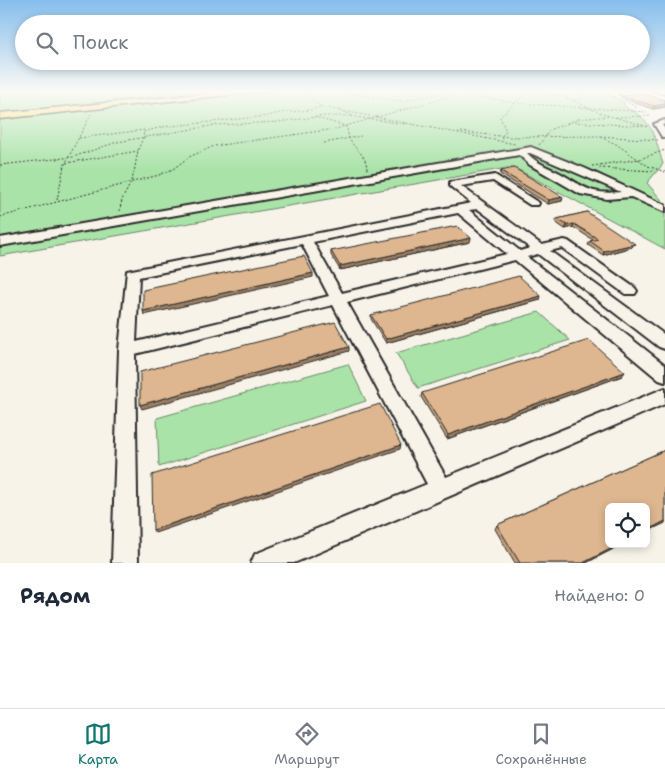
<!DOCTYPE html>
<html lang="ru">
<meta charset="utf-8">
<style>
:root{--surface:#fff;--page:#f2f2f3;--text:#1f2937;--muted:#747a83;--line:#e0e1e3;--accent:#0f766e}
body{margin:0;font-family:"Shantell Sans",sans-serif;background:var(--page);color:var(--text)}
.controls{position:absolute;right:15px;bottom:15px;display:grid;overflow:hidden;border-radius:8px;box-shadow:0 2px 8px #0003}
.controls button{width:45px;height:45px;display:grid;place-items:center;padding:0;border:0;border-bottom:1px solid var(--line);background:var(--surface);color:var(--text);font:25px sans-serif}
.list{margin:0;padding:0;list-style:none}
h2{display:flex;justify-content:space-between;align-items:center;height:65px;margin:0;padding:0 20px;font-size:21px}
h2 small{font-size:16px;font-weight:400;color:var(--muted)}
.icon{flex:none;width:28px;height:28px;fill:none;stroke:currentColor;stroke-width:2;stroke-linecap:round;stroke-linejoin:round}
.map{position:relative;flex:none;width:665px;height:563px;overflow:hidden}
.search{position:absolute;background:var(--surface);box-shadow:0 2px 8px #0003;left:15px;right:15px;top:15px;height:55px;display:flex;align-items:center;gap:12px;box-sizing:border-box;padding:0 18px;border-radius:28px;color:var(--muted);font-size:19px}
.sheet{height:145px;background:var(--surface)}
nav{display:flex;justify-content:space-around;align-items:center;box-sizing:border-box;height:70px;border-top:1px solid var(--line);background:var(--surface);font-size:14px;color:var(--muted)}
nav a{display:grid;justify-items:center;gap:2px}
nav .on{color:var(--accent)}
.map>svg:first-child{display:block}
</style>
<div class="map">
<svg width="665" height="563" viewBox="0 0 665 563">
<rect width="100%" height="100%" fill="#f7f3e8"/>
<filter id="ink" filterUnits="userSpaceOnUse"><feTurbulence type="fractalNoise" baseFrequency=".02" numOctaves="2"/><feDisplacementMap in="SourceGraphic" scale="10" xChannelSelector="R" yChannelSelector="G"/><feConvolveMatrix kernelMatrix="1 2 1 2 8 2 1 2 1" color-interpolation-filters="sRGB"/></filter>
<g filter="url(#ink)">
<path fill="#a9e3a8" stroke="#6a876a" d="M0 91H231L0 114Z
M289 91H604L624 103 625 107C654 120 654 136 663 164L647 183 665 204V249L513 167 0 256V118Z
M539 312 570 340 418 388 396 353Z
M348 364 366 401 159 467 157 418Z"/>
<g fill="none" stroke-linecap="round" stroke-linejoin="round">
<defs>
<path id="minor" d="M648 91 665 96V100L641 93 623 96 620 94 630 91Z
M665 120V124L662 125 665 129V137H662L654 124Z
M531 147 584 168 665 205V212L631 197 607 199 580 194 530 165 519 155 0 246V238ZM527 153H530L621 192C589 195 585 187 560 173 548 167 536 163 527 153Z
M495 175 539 203 538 205H530L493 181 461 186 542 245 564 240 568 241 635 288 637 291 635 294H625L562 248 550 251 665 335V349L659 347 538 254 527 257 665 365V382L659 380 515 260 347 302 446 477 665 388V404L294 563H251L255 554 427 484 333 305 135 354 138 563H112L119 350 127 271 471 203 450 186V182ZM478 209 530 248 520 251 469 210ZM458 213 507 254 342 293 313 242ZM302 244 329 296 136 342 139 277Z"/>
<path id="major" d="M233 91H264L0 119V113Z"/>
</defs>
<use href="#minor" stroke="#2b2b2b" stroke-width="4"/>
<use href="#major" stroke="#2b2b2b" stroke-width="3"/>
<path stroke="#2b2b2b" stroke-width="1" stroke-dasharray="2 2" stroke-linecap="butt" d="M333 91 400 101 444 93 454 95
M515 91 562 96 603 114 649 127
M548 91 558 94
M608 91 615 97
M455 93 517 103 647 112
M573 100 582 99 575 91
M624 101 635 106 636 110
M321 107 370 116
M339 110 353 116
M314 117 345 126C349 131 347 132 349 138 354 150 367 153 367 171
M375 117 515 144
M616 117 650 116
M567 123 578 119 609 116
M461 132 510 137 598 136 616 144 648 166 665 172
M600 136 658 140
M79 138 144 130
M502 139 501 137 506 131 500 117 526 93
M324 143 361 136
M539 145 551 129 572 122 645 126
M66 163 138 151
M0 165 73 157 117 142 216 125 278 122 324 116H348L405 124
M592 166 640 159 665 150
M599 168 654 171
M57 200 64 166 91 114
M120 211C121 197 126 194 131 182 137 167 135 151 144 137L143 132 162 127 268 116C286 110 303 113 321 107L303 91
M0 217 159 175 173 169 189 157 214 146 335 129 448 97 457 91"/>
<use href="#minor" fill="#f7f3e8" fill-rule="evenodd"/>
<use href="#major" fill="#f9e181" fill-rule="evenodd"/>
</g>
<path fill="#bf9d7b" stroke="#2b2b2b" d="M622 96 665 100V107L653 109 621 98Z
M501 171 563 197 562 201 548 204 500 174Z
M587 212 632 247 603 255 588 245 590 241 593 240 573 227 565 229 555 222 557 219Z
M470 242 340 270 331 255V251Z
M540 300 386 343 371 319V315Z
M622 376 447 439 421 397 422 393Z
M665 450V523L646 532 609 544H623L586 563H515L495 529 497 525Z"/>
<path fill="#9b7f64" stroke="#2b2b2b" d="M665 104V107L653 109 654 106Z
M563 197 562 201 548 204 549 200Z
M574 224 573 227 565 229 567 225Z
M471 238 470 242 340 270V266Z
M635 244 632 247 603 255 604 251Z
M313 273V277L144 315 143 311Z
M541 296 540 300 386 343V339Z
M349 347V351L142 409 140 405Z
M625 372 622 376 447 439 448 435Z
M401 445 400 449 155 533 153 530Z
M665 521V523L646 532V531Z
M620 544H623L586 563H583Z"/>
<path fill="#deb68f" stroke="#2b2b2b" d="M641 93 665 100V104L654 106 622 96Z
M514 168 563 197 549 200 501 171Z
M587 212 635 244 604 251 590 241 598 239 574 224 567 225 557 219Z
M457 226 471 238 340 266 331 251Z
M304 256 313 273 143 311V290Z
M519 276 541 296 386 339 371 315Z
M335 322 349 347 140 405V372Z
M589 340 625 372 448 435 422 393Z
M380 404 401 445 153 530 152 475Z
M665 450V521L646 531V507H609V544H620L583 563H520L497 525Z"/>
</g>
<linearGradient id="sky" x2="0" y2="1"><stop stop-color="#86beed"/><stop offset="0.54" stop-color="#fbfaf5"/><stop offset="1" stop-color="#fbfaf5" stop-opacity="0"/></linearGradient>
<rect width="665" height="170" fill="url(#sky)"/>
</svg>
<div class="controls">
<button><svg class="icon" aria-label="locate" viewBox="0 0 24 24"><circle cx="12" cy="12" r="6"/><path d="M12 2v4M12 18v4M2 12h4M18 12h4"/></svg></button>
</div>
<div class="search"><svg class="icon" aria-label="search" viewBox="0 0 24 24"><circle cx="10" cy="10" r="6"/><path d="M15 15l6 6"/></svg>Поиск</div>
</div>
<section class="sheet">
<h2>Рядом<small>Найдено: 0</small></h2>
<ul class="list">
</ul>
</section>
<nav>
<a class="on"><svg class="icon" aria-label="map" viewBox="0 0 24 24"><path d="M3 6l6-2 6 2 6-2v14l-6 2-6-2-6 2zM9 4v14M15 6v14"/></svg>Карта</a>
<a><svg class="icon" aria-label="directions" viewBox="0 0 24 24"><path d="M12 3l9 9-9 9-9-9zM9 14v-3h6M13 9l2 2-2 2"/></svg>Маршрут</a>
<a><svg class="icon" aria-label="saved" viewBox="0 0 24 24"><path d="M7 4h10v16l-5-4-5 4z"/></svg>Сохранённые</a>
</nav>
